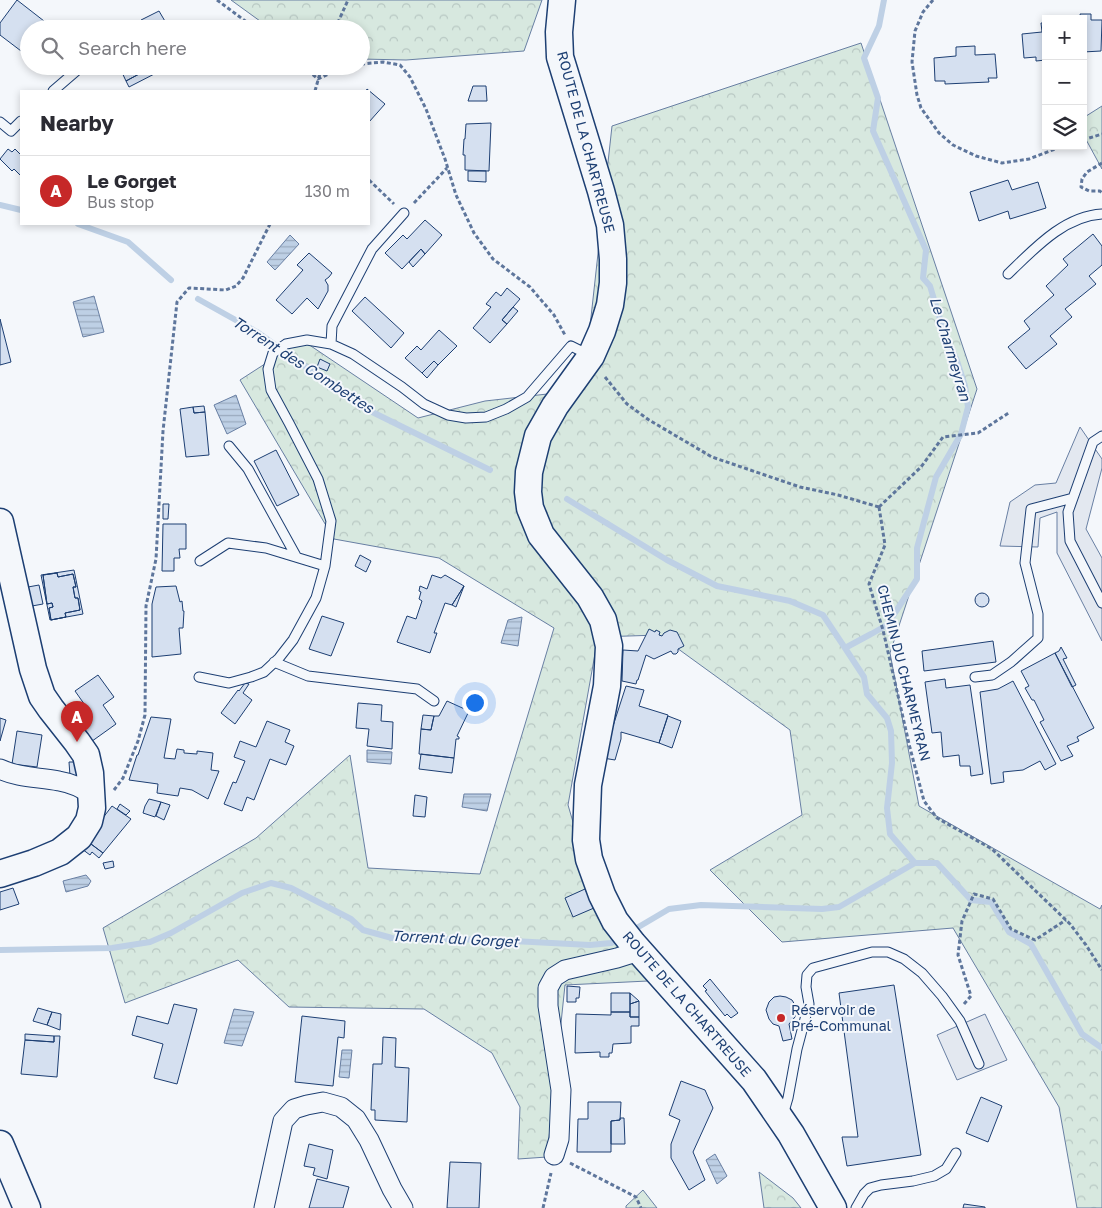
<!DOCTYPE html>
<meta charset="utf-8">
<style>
:root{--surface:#fff;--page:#f2f2f3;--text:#2b2b33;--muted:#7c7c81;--line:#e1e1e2;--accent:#c62828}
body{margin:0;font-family:"Golos Text",sans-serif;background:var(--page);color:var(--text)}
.controls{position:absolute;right:15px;top:15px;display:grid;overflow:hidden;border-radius:0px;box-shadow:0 2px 8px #0003}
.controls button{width:45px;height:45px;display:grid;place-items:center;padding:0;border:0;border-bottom:1px solid var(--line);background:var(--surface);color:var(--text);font:25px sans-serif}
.you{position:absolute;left:474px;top:702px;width:18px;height:18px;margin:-12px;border:4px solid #fff;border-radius:50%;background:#1a73e8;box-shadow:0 0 0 8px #1a73e833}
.badge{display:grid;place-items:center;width:32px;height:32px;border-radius:50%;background:var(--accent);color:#fff;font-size:16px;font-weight:700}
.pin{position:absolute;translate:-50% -41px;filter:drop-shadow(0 1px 2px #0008)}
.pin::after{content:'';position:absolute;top:26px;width:18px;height:15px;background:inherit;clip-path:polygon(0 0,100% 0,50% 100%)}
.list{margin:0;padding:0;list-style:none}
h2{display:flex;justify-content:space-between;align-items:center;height:65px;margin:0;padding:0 20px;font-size:21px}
h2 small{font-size:16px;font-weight:400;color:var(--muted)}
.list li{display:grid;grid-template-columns:32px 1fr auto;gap:15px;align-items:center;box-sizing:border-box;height:70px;padding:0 20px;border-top:1px solid var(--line)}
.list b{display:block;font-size:19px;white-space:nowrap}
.list p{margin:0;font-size:16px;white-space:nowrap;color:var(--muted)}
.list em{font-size:16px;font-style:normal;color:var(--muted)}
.icon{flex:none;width:28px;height:28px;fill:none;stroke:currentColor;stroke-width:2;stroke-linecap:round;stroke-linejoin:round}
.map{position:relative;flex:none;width:1102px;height:1208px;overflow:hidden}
.search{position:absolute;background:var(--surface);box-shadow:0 2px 8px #0003;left:20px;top:20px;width:350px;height:55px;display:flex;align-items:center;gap:12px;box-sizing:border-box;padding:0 18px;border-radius:28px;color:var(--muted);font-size:19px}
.panel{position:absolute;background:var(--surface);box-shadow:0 2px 8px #0003;left:20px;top:90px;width:350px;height:135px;border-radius:0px}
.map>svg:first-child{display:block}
</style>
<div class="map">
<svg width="1102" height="1208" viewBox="0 0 1102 1208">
<defs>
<pattern id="forest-crowns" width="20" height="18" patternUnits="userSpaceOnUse" patternTransform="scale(1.25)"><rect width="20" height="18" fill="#d7e8df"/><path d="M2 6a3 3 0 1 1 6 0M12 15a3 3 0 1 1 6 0" fill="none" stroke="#b8c8c3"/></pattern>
<pattern id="water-rules" width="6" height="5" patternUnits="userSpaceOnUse" patternTransform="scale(1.25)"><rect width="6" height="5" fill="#bed0e5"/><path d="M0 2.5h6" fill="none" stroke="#9aaabe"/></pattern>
</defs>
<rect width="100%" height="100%" fill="#f4f7fb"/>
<path fill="url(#forest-crowns)" stroke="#687fa3" d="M231 0H542L524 51 406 60 361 59V29H271Z
M861 43 977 389 890 653 919 806 1100 909 1102 905V1208H1077L1059 1107 953 928 782 942 710 870 802 815 790 730 659 635 598 637 568 805 600 914 648 981 565 985 547 1157 518 1159 520 1107 492 1053 424 1009 289 1007 238 960 125 1003 103 928 256 838 350 755 368 868 480 874 554 628 439 558 334 539 240 380 302 340 418 418 485 401 583 390 612 126Z
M1102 106V169L1083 134V118Z
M759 1172 793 1198 801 1208H764Z
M643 1190 657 1208H626V1206Z"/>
<path fill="#e3e8f0" stroke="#687fa3" d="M1080 427 1102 459V468L1086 529 1102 558V641L1057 553V512L1040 518 1038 547 1000 546 1010 502 1035 485 1056 483Z
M985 1014 1007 1060 957 1080 937 1035Z"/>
<path fill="url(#water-rules)" stroke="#687fa3" d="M290 235 299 244 275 270 267 262Z
M94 296 104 332 83 337 73 302Z
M236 395 246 424 227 434 214 405Z
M522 617 518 646 501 643 508 620Z
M367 750 392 752 391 764 367 762Z
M464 794H491L487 811 462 807Z
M86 875 91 881 88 886 66 892 63 881Z
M234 1009 254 1012 242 1046 224 1043Z
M342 1050H352L349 1078 339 1077Z
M715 1154 727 1176 717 1184 706 1160Z"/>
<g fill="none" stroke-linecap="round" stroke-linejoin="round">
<path stroke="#bed0e5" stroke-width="6" d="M0 205 21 210
M78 224 128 242 171 280
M198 299 257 332 362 407 490 470
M567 499 667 560 717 586 790 601 823 615 845 648
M873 633 887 625 917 579V548L936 477 961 434 968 407 965 386 957 361 943 329 930 286 923 278 926 250 873 131 878 98 864 58 879 26 884 0
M871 634 845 648 864 677 867 694 887 718 891 731 892 763 887 808 890 834 915 863H937L971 900 991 902 1009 932 1031 944 1082 1034 1102 1048
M630 932 669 909 701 905 822 909 839 907 915 863
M0 950 112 948 150 942 171 933 242 893 271 883 291 888 351 919 363 930 392 938 495 940 590 945 611 943 622 937"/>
</g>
<path fill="#d5e0f0" stroke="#1d3f73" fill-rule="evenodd" d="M17 0 44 21 38 29H29V50L25 54 0 35V23Z
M159 11 169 28 174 25 176 29H145L141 20Z
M1080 14H1091V20H1102L1101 51 1083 52V19H1081Z
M1041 23H1046V60L1036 61V57L1024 58 1022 34 1042 32Z
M975 46V55L995 54 997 78H988L989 82 945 84V81H935L934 58 956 56V47Z
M119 66H154L126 81Z
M154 66H160L162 70 129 87 126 81Z
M473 86H486L487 101H468Z
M367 89 385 104 369 122V91H366Z
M491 123 489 171 465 170V155H463L464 139H465L466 124Z
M8 149 12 152 15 149 20 154 21 153V176L14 169 12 171 0 159Z
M468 171H486V182L468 181Z
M1008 180 1012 190 1038 182 1046 208 1010 219 1008 211 979 221 970 192Z
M425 220 442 235 425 254 421 249 402 269 385 253 403 235 407 239Z
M1093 234 1102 246V265L1089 276 1096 284 1065 309 1072 317 1050 336 1057 344 1026 369 1008 347 1030 329 1024 321 1054 295 1046 286 1068 265 1063 259Z
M421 249 425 254 413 267 409 262Z
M309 253 332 273 329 277 325 280 328 285V291L318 309 307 298 292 314 276 300 303 270 297 265Z
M507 288 520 299 502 320 507 324 490 343 473 328 491 307 486 304 496 292 501 296Z
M365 297 404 333 391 348 352 311Z
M513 307 518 311 507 324 502 320Z
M0 319 11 362 0 365Z
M439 330 457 346 438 365 434 361 422 373 405 358 417 346 421 350Z
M320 359 330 364 327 371 317 367Z
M434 361 438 365 427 378 422 373Z
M204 406 205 412 194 413 193 407Z
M193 407 194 413 205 412 209 455 186 457 180 409Z
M276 450 299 495 277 506 254 461Z
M163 504H169L168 519H163Z
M163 524H186V549H179L180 558H174V571H162Z
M360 555 371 561 366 572 355 566Z
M74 570 83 614 50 620 41 575ZM57 573 58 577 73 574 76 587H73L75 598H78L80 610 65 613 66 617 51 620 49 608 53 607 52 603 47 604 43 575Z
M57 573 58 577 73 574 76 587H73L75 598H78L80 610 65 613 66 617 51 620 49 608 53 607 52 603 47 604 43 575Z
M432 575 441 578 445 575 464 586 452 605 445 603 434 633H437L430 653 397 642 407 616 416 619 422 601 419 599 421 592 419 591 420 586 427 589Z
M39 585 43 604 32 606 28 587Z
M176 586 180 602 182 601 183 611H184L183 628H179L181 654 152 657V604L156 587Z
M464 586 456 607 452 605Z
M975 600a7 7 0 1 1 14 0a7 7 0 1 1-14 0Z
M322 616 344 623 331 656 309 649Z
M649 629 655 632 656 630 660 632 659 635 662 636 664 633 670 630 677 632 684 646 678 649V652L676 654H673L671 651 654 659 646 655 638 680H637L636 684 622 681 623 650 638 651Z
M993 641 996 662 924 671 922 651Z
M1061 647 1067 658 1063 659 1076 685 1072 687 1055 653 1059 651Z
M1055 653 1094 728 1077 737 1079 741 1067 746 1073 756 1061 761 1040 722 1044 720 1034 700H1032L1025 688 1029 686 1021 671Z
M98 675 114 697 103 705 116 724 88 744 71 720 87 708 75 691Z
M945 679 946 688 970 685 983 774 971 776 970 766H960L959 755 943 757 941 732 932 733 925 682Z
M1013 681 1056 764 1045 770 1040 761 1023 770 1003 772 1004 782 991 784 980 692 998 689Z
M245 683 249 684 243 693 252 700 235 724 221 713 238 690 239 691Z
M626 686 644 690 639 706 668 715 659 743 621 732V739L615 760 603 758 609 725 613 726Z
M447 701 469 711 457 736 459 737V739H456L454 758 419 754 421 729 431 730 432 725 434 716H439Z
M358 703 382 705 381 721 393 722 392 749 367 746 369 729 356 728Z
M423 715 434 716 432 725 431 730 421 729Z
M668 716 681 721 672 748 659 743Z
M151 717 171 719 164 758 175 759 177 749 184 750V753L197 754V751L213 753 211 770 219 771 208 799 192 790 180 788 178 796 157 793 158 784 129 780 137 755H138Z
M0 718 6 720 0 741Z
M267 721 290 730 285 742 294 746 286 765 270 759 254 800 247 797 242 811 224 804 233 782 236 783 245 761 234 757 240 741 256 747Z
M17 731 42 735 37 767 12 764Z
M421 754 454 758 452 773 419 769Z
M69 762H77L78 776H70Z
M415 795 427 797 425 817 413 816Z
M149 799 161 802 155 817 143 813 145 806Z
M161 802 170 805 164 820 156 816Z
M120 804 130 811 126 815 117 809Z
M112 806 131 819 103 853 86 840Z
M88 842 103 853 99 858 92 852 90 855 82 849Z
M113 861 114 867 105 869 103 863Z
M13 888 19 904 0 910V892Z
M585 889 594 908 573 917 565 898Z
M710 979 738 1013 731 1018 727 1014 725 1016 705 991 707 990 703 986Z
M894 985 921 1155 847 1166 842 1137H858L839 993Z
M567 986 580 987 579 998H576V1002H567Z
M611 993H630V1012H611Z
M630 993 639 1001 630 1004Z
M780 996 786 997 792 1000 795 1005 796 1011 795 1017 789 1024 792 1039 783 1041 779 1026 773 1024 769 1019 766 1010 769 1002 774 997Z
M639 1001V1017H630V1004Z
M174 1004 197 1009 177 1084 154 1078 163 1044 132 1035 137 1016 168 1024Z
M38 1008 52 1012 47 1025 33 1021Z
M52 1012 61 1014 60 1030 47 1025Z
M611 1012H630V1017H639V1026H631V1043L613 1044 612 1053H609V1057H600V1052L575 1053 576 1014 611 1015Z
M302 1016 345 1021 344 1038 338 1037 333 1086 295 1082Z
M25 1034 54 1036V1042L25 1040Z
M54 1036H60L57 1077 21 1074 25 1040 54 1042Z
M383 1037 396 1038 395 1067 409 1068 407 1122 375 1120V1110H371L373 1064H382Z
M681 1081 705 1090 713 1108 693 1152 705 1180 689 1190 671 1158V1144L680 1120 669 1115Z
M981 1097 1002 1106 988 1142 966 1133Z
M588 1102H621L620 1120 611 1121V1152H577L578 1119H588Z
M620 1118H624L625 1144H611V1121L620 1120Z
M309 1144 333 1150 327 1179 313 1175 315 1168 304 1166Z
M450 1162 481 1163 479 1208H447Z
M317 1179 349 1187 343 1208H309Z
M964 1204 985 1207V1208H963Z"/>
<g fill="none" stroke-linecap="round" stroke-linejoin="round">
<defs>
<path id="lane" d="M53 91 82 66
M0 122 11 131 21 121
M1008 274C1034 249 1064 216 1102 214
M331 344 332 326 372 249 404 213
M1102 436 1093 442 1068 512 1070 541 1102 603
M229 446 248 469 296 556
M200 561 228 543 266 548 325 566
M274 662 308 676 417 689 434 701
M199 677 229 683 251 677 264 672 279 658 293 640 316 598 325 566 331 521 318 479 289 423 271 390 268 369 273 353 286 344 307 340 331 344 353 354 402 387 424 404 448 415 466 418 486 417 506 409 527 397 571 346 589 355
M975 677 992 675 1011 662 1038 638V614L1025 563 1031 509 1073 498
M783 1115 788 1098 797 1049 809 1004 806 987 807 975 813 968 872 952H888L904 959 922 973 942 996 960 1021 979 1064
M856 1208 864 1194 870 1188 881 1185 913 1181 934 1176 946 1169 956 1153"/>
<path id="street" d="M0 769C18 778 40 777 59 781 71 783 82 788 92 795
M554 1155 559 1139 561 1090 548 1006V988L554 977 565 970 617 958 639 951
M264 1208 283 1121 294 1109 307 1105 323 1102 341 1107 356 1119 369 1140 392 1189 403 1208"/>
<path id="secondary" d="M562 0 559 32 560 57 601 191 610 225 613 259V283L610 305 602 331 591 356 555 406 538 436 529 472 528 492 530 508 541 535 590 597 603 620 609 646 607 686 588 785 586 840 589 859 602 895 615 921 633 944 754 1080 791 1134 833 1208
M0 522 33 669 42 696 51 709 77 742 86 755 90 773 92 808 89 821 79 837 60 852 34 863 0 874
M0 1144 27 1208"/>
</defs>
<use href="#lane" stroke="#1d3f73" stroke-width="11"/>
<use href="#street" stroke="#1d3f73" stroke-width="21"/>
<use href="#secondary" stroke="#1d3f73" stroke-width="29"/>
<path stroke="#5e769c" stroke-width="3" stroke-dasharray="4 2.5" stroke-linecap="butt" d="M217 0 256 29
M933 0 923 12 915 31 912 62 917 95 921 108 939 133 953 145 976 156 1002 163 1029 159 1063 146
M335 29 348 0
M361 64 383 62 400 65 410 77 426 109 445 159 456 195 474 233 493 259 530 287 554 315 565 335
M303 66 318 79 331 73 350 66
M315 91 322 66
M1083 140 1102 134
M1102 163 1087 172 1082 179 1081 187 1089 191H1100L1102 193
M369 180 394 204
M414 203 447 168
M605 377 627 404 649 420 712 457 800 487 838 495 879 507
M879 507 885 545 869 584 883 630 910 748 924 801 937 818 992 849 1070 924 1086 945 1102 970
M879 507 921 467 943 437 978 433 1010 412
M114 790 123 778 138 741 145 715 146 606 156 559 163 431 177 302 189 288 226 290 236 286 243 278 270 224
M964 1004 971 996 958 955 962 921 974 894 993 899 1011 929 1035 940 1066 920
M570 1163 636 1197 641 1208
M543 1208 551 1173"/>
<use href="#lane" stroke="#f4f7fb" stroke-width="9"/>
<use href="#street" stroke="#f4f7fb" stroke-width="19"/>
<use href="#secondary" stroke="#f4f7fb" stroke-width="26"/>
</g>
<circle fill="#c62828" stroke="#f4f7fb" stroke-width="2" cx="781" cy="1018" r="5"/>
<g text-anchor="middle" stroke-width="4" stroke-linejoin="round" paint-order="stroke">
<g font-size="14" fill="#1d3f73" stroke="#f4f7fb">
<text transform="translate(586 142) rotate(75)" y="5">ROUTE DE LA CHARTREUSE</text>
<text transform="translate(904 673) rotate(76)" y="5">CHEMIN DU CHARMEYRAN</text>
<text transform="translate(687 1004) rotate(49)" y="5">ROUTE DE LA CHARTREUSE</text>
</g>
<g font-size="14" fill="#1d3f73" stroke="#f4f7fb" text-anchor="start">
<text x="791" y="1015">Réservoir de<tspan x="791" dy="16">Pré-Communal</tspan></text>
</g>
<g font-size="15" font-style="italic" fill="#1d3f73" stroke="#f4f7fb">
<text transform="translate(950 349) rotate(73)" y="5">Le Charmeyran</text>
<text transform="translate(303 365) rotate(33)" y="5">Torrent des Combettes</text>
<text transform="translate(455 939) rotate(3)" y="5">Torrent du Gorget</text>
</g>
</g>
</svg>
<div class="controls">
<button>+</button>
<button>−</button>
<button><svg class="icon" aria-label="layers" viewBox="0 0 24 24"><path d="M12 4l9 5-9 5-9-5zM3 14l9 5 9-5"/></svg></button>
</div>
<div class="you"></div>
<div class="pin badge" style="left:77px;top:742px">A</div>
<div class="search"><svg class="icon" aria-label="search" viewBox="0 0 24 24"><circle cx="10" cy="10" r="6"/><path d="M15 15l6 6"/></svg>Search here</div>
<section class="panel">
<h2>Nearby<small></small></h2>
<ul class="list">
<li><span class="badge">A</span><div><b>Le Gorget</b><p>Bus stop</p></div><em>130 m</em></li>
</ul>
</section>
</div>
